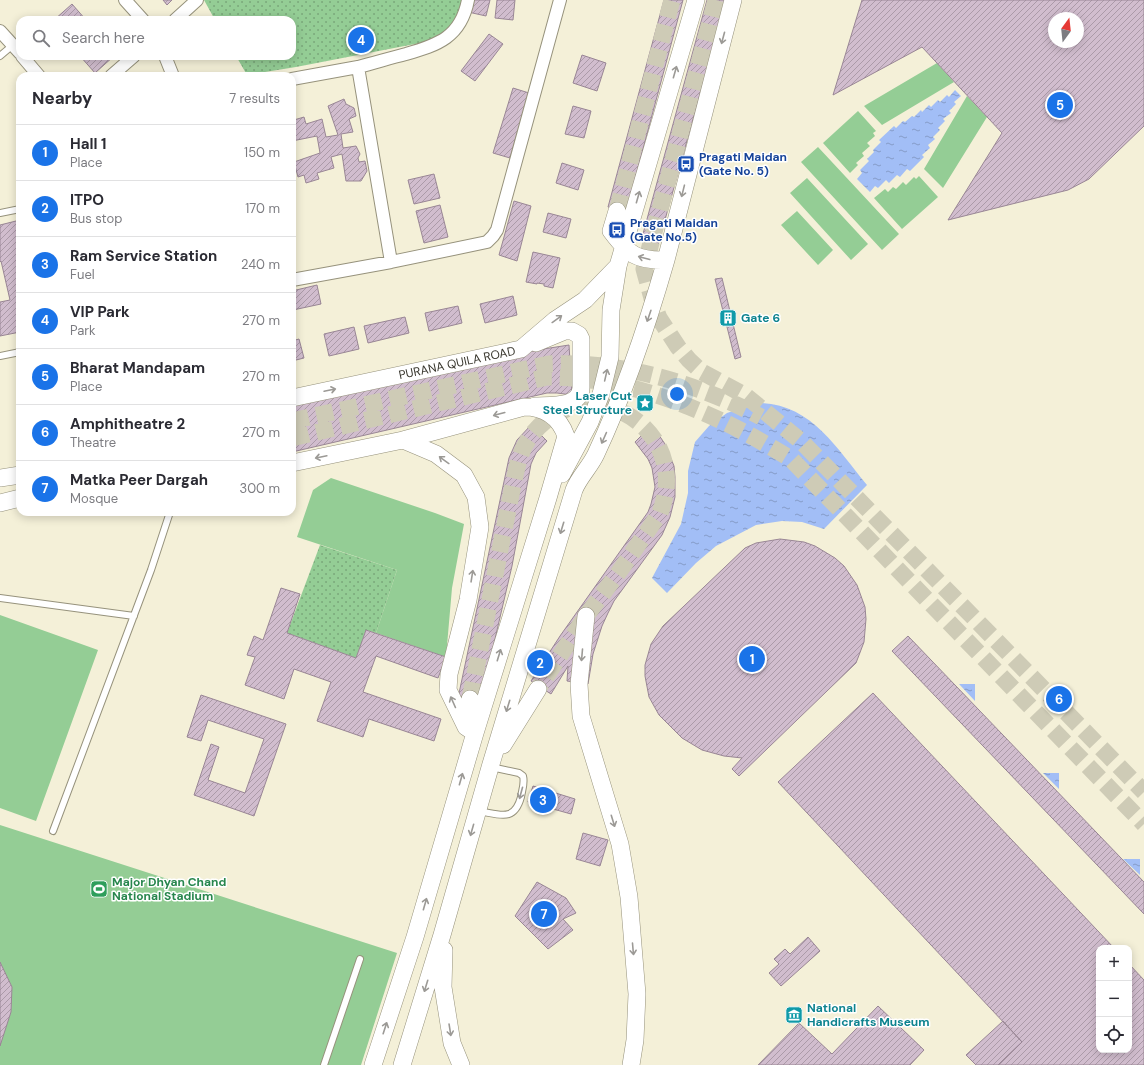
<!DOCTYPE html>
<meta charset="utf-8">
<style>
:root{--surface:#fff;--page:#f7f7f7;--text:#2b2b33;--muted:#7c7c81;--line:#e1e1e2;--accent:#1a73e8}
body{margin:0;font-family:"DM Sans",sans-serif;background:var(--page);color:var(--text)}
.controls{position:absolute;right:12px;bottom:12px;display:grid;overflow:hidden;border-radius:8px;box-shadow:0 2px 10px #0003}
.controls button{width:36px;height:36px;display:grid;place-items:center;padding:0;border:0;border-bottom:1px solid var(--line);background:var(--surface);color:var(--text);font:20px sans-serif}
.compass{position:absolute;left:1048px;top:12px;width:36px;height:36px;border-radius:50%;background:var(--surface);box-shadow:0 2px 10px #0003;rotate:15deg}
.you{position:absolute;left:677px;top:394px;width:14px;height:14px;margin:-10px;border:3px solid #fff;border-radius:50%;background:#1a73e8;box-shadow:0 0 0 6px #1a73e833}
.badge{display:grid;place-items:center;width:26px;height:26px;border-radius:50%;background:var(--accent);color:#fff;font-size:13px;font-weight:700}
.pin{position:absolute;translate:-50% -50%;border:2px solid #fff;box-shadow:0 1px 4px #0006}
.list{margin:0;padding:0;list-style:none}
h2{display:flex;justify-content:space-between;align-items:center;height:52px;margin:0;padding:0 16px;font-size:17px}
h2 small{font-size:13px;font-weight:400;color:var(--muted)}
.list li{display:grid;grid-template-columns:26px 1fr auto;gap:12px;align-items:center;box-sizing:border-box;height:56px;padding:0 16px;border-top:1px solid var(--line)}
.list b{display:block;font-size:15px;white-space:nowrap}
.list p{margin:0;font-size:13px;white-space:nowrap;color:var(--muted)}
.list em{font-size:13px;font-style:normal;color:var(--muted)}
.icon{flex:none;width:22px;height:22px;fill:none;stroke:currentColor;stroke-width:2;stroke-linecap:round;stroke-linejoin:round}
.map{position:relative;flex:none;width:1144px;height:1065px;overflow:hidden}
.search{position:absolute;background:var(--surface);box-shadow:0 2px 10px #0003;left:16px;top:16px;width:280px;height:44px;display:flex;align-items:center;gap:10px;box-sizing:border-box;padding:0 14px;border-radius:12px;color:var(--muted);font-size:15px}
.panel{position:absolute;background:var(--surface);box-shadow:0 2px 10px #0003;left:16px;top:72px;width:280px;height:444px;border-radius:12px}
.map>svg:first-child{display:block}
</style>
<div class="map">
<svg width="1144" height="1065" viewBox="0 0 1144 1065">
<defs>
<pattern id="park-dots" width="8" height="8" patternUnits="userSpaceOnUse"><rect width="8" height="8" fill="#94cd95"/><path d="M2 2h.1M6 6h.1" fill="none" stroke="#7aa77a" stroke-width="1.8" stroke-linecap="round"/></pattern>
<pattern id="water-ripples" width="26" height="14" patternUnits="userSpaceOnUse"><rect width="26" height="14" fill="#a2bef6"/><path d="M2 4q2-2 4 0t4 0M15 11q2-2 4 0t4 0" fill="none" stroke="#859bc8"/></pattern>
<pattern id="building-hatch" width="6" height="6" patternUnits="userSpaceOnUse"><rect width="6" height="6" fill="#d1bdce"/><path d="M-1 1l2-2M0 6l6-6M5 7l2-2" fill="none" stroke="#ab9aa8"/></pattern>
</defs>
<rect width="100%" height="100%" fill="#f4f0d8"/>
<path fill="#94cd95" d="M937 63 954 82 882 125 864 106Z
M967 96 987 117 943 188 924 169Z
M858 111 876 131 873 133 875 136 867 143 870 146 862 153 864 156 856 163 858 165 850 173 823 143Z
M818 147 899 234 882 250 801 162Z
M919 176 938 197 902 229 874 198 885 189 888 192 893 187 896 189 903 182 906 185 914 177 916 179Z
M807 178 868 244 851 260 790 193Z
M797 211 833 250 818 265 781 225Z
M331 478 435 513 464 524 452 588 446 657 376 633 397 570 297 537 313 490Z
M0 615 98 650 36 821 0 808Z
M0 825 397 953 361 1065H0Z"/>
<path fill="url(#park-dots)" d="M204 0H467L464 18 438 37 420 43 296 67 247 75 236 56H292V20H215Z
M320 545 397 570 376 633 366 630 356 658 287 633Z"/>
<path fill="url(#water-ripples)" d="M955 90 961 96 954 102 956 104 949 111 951 113 943 119 945 121 938 128 940 130 933 137 935 139 928 145 930 148 922 155 924 157 910 171 907 169 900 177 897 175 889 183 886 180 878 188 875 186 870 192 857 179 862 173 860 170 869 161 867 159 874 152 873 150 881 142 879 140 894 126 896 128 903 121 905 122 912 116 914 117 921 110 922 112 929 105 931 107 938 100 940 102 947 95 949 97Z
M761 403C812 405 837 449 867 485L824 529 802 522 782 521 756 525 716 546 696 563 667 593 652 578 681 524 688 493V471L695 442 709 426 727 413 750 405Z
M959 684H975V701Z
M1043 773H1059V789Z
M1123 859H1140V875Z"/>
<path fill="url(#building-hatch)" stroke="#998695" fill-rule="evenodd" d="M163 0H172L167 5Z
M471 0H490L486 16 468 12Z
M497 0H515L513 20 495 18Z
M664 0H683L626 212 608 207Z
M707 0H726L658 245 641 241Z
M862 0H1144V126L1089 179 1068 190 948 220 1002 133 922 47 833 95ZM1054 18H1078V42H1054Z
M72 4 86 20H54Z
M489 34 503 44 475 81 461 71Z
M582 55 606 63 597 91 573 83Z
M80 56H114L95 73Z
M513 88 529 93 510 158 493 153Z
M344 99 346 104 354 108 356 116 349 119 353 132 341 134 343 148 356 146 360 154 358 158 359 162 365 161 367 171 361 181H346L342 154 331 157 334 168 317 173 319 179 306 183 304 175 298 177 294 162 320 153 317 136 292 141V126L294 120 304 117 306 124 322 119 326 137 338 135 328 106Z
M573 106 591 111 584 138 565 134Z
M562 163 584 170 578 190 556 183Z
M434 174 440 198 414 204 408 180Z
M514 201 531 206 517 261 499 255Z
M440 205 448 237 424 243 416 211Z
M548 213 571 219 566 238 543 232Z
M20 220V332L0 336V302L10 300 1 261 0 262V225Z
M533 252 560 258 553 288 544 286V284L537 283V284L526 282Z
M722 278 741 357 735 359 715 279Z
M317 285 321 304 293 310 292 291Z
M513 296 517 315 485 323 480 304Z
M458 306 462 323 429 331 425 313Z
M405 317 409 333 368 343 364 326Z
M354 327 359 349 329 356 324 334Z
M299 339 304 358 292 361V341Z
M569 345 572 395 557 393H547L292 452V406L537 350Z
M20 387V402L17 388Z
M531 425 547 441 536 453 531 464 512 566 480 703 458 698 509 458 517 440Z
M652 425 665 444 674 466 675 477V497L670 517 662 535 614 601 608 613 602 626 593 654 588 684 567 681 568 666 551 694 531 681 560 636 648 512 651 504 655 487 652 468 648 459 635 442Z
M780 539 804 542 815 546 835 558 844 566 857 585 865 607 866 619 864 642 856 663 739 776 732 769 742 758 724 756 702 750 682 738 659 715 649 697 645 676V665L651 644 663 626 745 548 756 543Z
M281 588 300 594 287 633 356 658 366 630 446 657 438 678 376 656 363 692 441 719 434 741 369 719 363 737 317 721 331 682 294 669 284 699 245 685 255 657 247 655 254 636 263 640Z
M908 636 1144 882V914L892 651Z
M873 693 1114 948H1099V1050H1129V964L1144 980V1065H998L1022 1042 778 782Z
M201 695 286 724 254 816 194 795 211 744 219 747 208 780 245 793 264 739 208 720 201 741 187 737Z
M533 786 575 799 571 814 528 802Z
M583 833 608 840 600 866 576 859Z
M537 882 566 898 576 913 563 919 573 930 548 949 515 916Z
M808 937 820 951 781 986 769 973 779 964 774 959 785 949 790 954Z
M0 962 12 987 11 1012 0 1046Z
M878 1006 924 1050 910 1065H758L799 1023 832 1054Z
M1003 1021 1022 1042 998 1065H976L966 1055Z"/>
<g fill="none" stroke-linecap="round" stroke-linejoin="round">
<path stroke="#cecbb6" stroke-width="17" stroke-dasharray="17 8" stroke-linecap="butt" d="M716 0 644 269 653 302 659 318 678 347 689 360 702 372 746 396 802 442 1144 792
M617 211 672 0
M292 421 549 364C623 361 696 383 761 417
M292 438 547 377C634 377 718 414 791 459L1144 824
M470 699 514 480C517 467 520 452 528 440 579 364 695 423 660 513L619 572 586 616 538 689"/>
<defs>
<path id="lane" d="M0 56 13 45
M0 213 20 209
M0 356 20 352
M0 598 134 616
M478 811C499 814 514 823 521 797 522 790 525 783 523 776L519 773 491 767
M53 831 151 570 170 512
M324 1065 360 959"/>
<path id="street" d="M125 0 143 20
M175 20 197 0
M0 31 20 53
M22 56 39 76
M165 56 173 76
M358 67C374 63 390 58 406 54 438 45 461 37 468 0
M111 76 134 56
M292 79 358 67 391 262
M292 280 391 262 487 242 493 236 497 230 560 0"/>
<path id="secondary" d="M617 211 611 231C628 254 636 261 666 260
M292 398 521 349 555 320 585 300 618 266
M535 406C550 405 580 408 581 388V339L579 335 572 331H565L536 343
M292 463 403 440 436 454 464 475 476 497 480 527 468 600 449 674 448 690 466 727 475 733
M562 474 590 422 601 394 610 357 611 310 618 266 696 0
M0 478 20 475
M0 503 20 498
M586 616 579 684 581 716 620 844 629 897 637 994 635 1040 631 1065
M470 699 474 727
M503 745 538 689
M444 950 443 987 452 1043 461 1065
M373 1065 415 937 475 733 548 498 566 436C559 416 544 407 524 407L403 440
M402 1065 442 935 491 764 574 490C579 477 590 467 596 454 625 392 647 326 666 260L733 0"/>
</defs>
<use href="#lane" stroke="#96927c" stroke-width="8"/>
<use href="#street" stroke="#96927c" stroke-width="14"/>
<use href="#secondary" stroke="#96927c" stroke-width="18"/>
<use href="#lane" stroke="#fff" stroke-width="6"/>
<use href="#street" stroke="#fff" stroke-width="12"/>
<use href="#secondary" stroke="#fff" stroke-width="17"/>
</g>
<defs><path id="oneway-shaft" d="M-6 0H5M1.5-3L5.5 0L1.5 3" fill="none" stroke-width="1.6" stroke-linecap="round" stroke-linejoin="round"/></defs>
<g stroke="#9c9a96">
<use href="#oneway-shaft" transform="translate(723 38) rotate(105)"/>
<use href="#oneway-shaft" transform="translate(675 72) rotate(-74)"/>
<use href="#oneway-shaft" transform="translate(683 191) rotate(104)"/>
<use href="#oneway-shaft" transform="translate(638 197) rotate(-74)"/>
<use href="#oneway-shaft" transform="translate(644 258) rotate(-165)"/>
<use href="#oneway-shaft" transform="translate(649 316) rotate(109)"/>
<use href="#oneway-shaft" transform="translate(557 319) rotate(-36)"/>
<use href="#oneway-shaft" transform="translate(606 375) rotate(-77)"/>
<use href="#oneway-shaft" transform="translate(330 390) rotate(-12)"/>
<use href="#oneway-shaft" transform="translate(499 414) rotate(165)"/>
<use href="#oneway-shaft" transform="translate(604 438) rotate(114)"/>
<use href="#oneway-shaft" transform="translate(321 457) rotate(168)"/>
<use href="#oneway-shaft" transform="translate(444 460) rotate(-144)"/>
<use href="#oneway-shaft" transform="translate(562 528) rotate(107)"/>
<use href="#oneway-shaft" transform="translate(472 576) rotate(-81)"/>
<use href="#oneway-shaft" transform="translate(499 655) rotate(-73)"/>
<use href="#oneway-shaft" transform="translate(582 655) rotate(95)"/>
<use href="#oneway-shaft" transform="translate(453 702) rotate(-114)"/>
<use href="#oneway-shaft" transform="translate(508 706) rotate(107)"/>
<use href="#oneway-shaft" transform="translate(461 779) rotate(-74)"/>
<use href="#oneway-shaft" transform="translate(521 793) rotate(105)"/>
<use href="#oneway-shaft" transform="translate(613 821) rotate(73)"/>
<use href="#oneway-shaft" transform="translate(472 830) rotate(106)"/>
<use href="#oneway-shaft" transform="translate(425 904) rotate(-74)"/>
<use href="#oneway-shaft" transform="translate(633 949) rotate(85)"/>
<use href="#oneway-shaft" transform="translate(426 986) rotate(107)"/>
<use href="#oneway-shaft" transform="translate(385 1028) rotate(-72)"/>
<use href="#oneway-shaft" transform="translate(450 1030) rotate(81)"/>
</g>
<defs>
<symbol id="bus-square" viewBox="-11 -11 22 22"><rect x="-9" y="-9" width="18" height="18" rx="4" fill="#1a4fb4" stroke="#fff"/><path d="M-5-6H5V4H4V6H2V4H-2V6H-4V4H-5ZM-3.5-4V0h7V-4ZM-3.5 1.2v1.5H-2V1.2ZM2 1.2v1.5H3.5V1.2Z" fill="#fff"/></symbol>
<symbol id="building-square" viewBox="-11 -11 22 22"><rect x="-9" y="-9" width="18" height="18" rx="4" fill="#0f9aa8" stroke="#fff"/><path d="M-4-6H4V6H1V3H-1V6H-4ZM-2.5-4.3h1.7v1.8h-1.7ZM.8-4.3h1.7v1.8H.8ZM-2.5-1h1.7V.8h-1.7ZM.8-1h1.7V.8H.8Z" fill="#fff"/></symbol>
<symbol id="sight-square" viewBox="-11 -11 22 22"><rect x="-9" y="-9" width="18" height="18" rx="4" fill="#0f9aa8" stroke="#fff"/><path d="M0-6L1.8-2.2L6-1.7L2.9 1.2L3.7 5.4L0 3.3L-3.7 5.4L-2.9 1.2L-6-1.7L-1.8-2.2Z" fill="#fff"/></symbol>
<symbol id="stadium-square" viewBox="-11 -11 22 22"><rect x="-9" y="-9" width="18" height="18" rx="4" fill="#2e9e5b" stroke="#fff"/><path d="M0-5a6.5 5 0 1 0 0 10a6.5 5 0 1 0 0-10ZM-3.5-1.8h7v3.6h-7Z" fill="#fff"/></symbol>
<symbol id="museum-square" viewBox="-11 -11 22 22"><rect x="-9" y="-9" width="18" height="18" rx="4" fill="#0f9aa8" stroke="#fff"/><path d="M0-6L6-3V-2H-6V-3ZM-5-1h2V3h-2ZM-1-1h2V3h-2ZM3-1h2V3H3ZM-6 4H6V6H-6Z" fill="#fff"/></symbol>
</defs>
<g fill-rule="evenodd">
<use href="#bus-square" x="676" y="154" width="20" height="20"/>
<use href="#bus-square" x="607" y="220" width="20" height="20"/>
<use href="#building-square" x="718" y="308" width="20" height="20"/>
<use href="#sight-square" x="635" y="393" width="20" height="20"/>
<use href="#stadium-square" x="89" y="879" width="20" height="20"/>
<use href="#museum-square" x="784" y="1005" width="20" height="20"/>
</g>
<g text-anchor="middle" stroke-width="3" stroke-linejoin="round" paint-order="stroke">
<g font-size="12" font-weight="bold" fill="#164399" stroke="#fff" text-anchor="start">
<text x="699" y="161">Pragati Maidan<tspan x="699" dy="14">(Gate No. 5)</tspan></text>
<text x="630" y="227">Pragati Maidan<tspan x="630" dy="14">(Gate No.5)</tspan></text>
</g>
<g font-size="12" font-weight="bold" fill="#0d838f" stroke="#fff" text-anchor="start">
<text x="741" y="322">Gate 6</text>
<text x="632" y="400" text-anchor="end">Laser Cut<tspan x="632" dy="14">Steel Structure</tspan></text>
<text x="807" y="1012">National<tspan x="807" dy="14">Handicrafts Museum</tspan></text>
</g>
<g font-size="12" fill="#38362d" stroke="#fff">
<text transform="translate(457 363) rotate(-12)" y="4">PURANA QUILA ROAD</text>
</g>
<g font-size="12" font-weight="bold" fill="#27864d" stroke="#fff" text-anchor="start">
<text x="112" y="886">Major Dhyan Chand<tspan x="112" dy="14">National Stadium</tspan></text>
</g>
</g>
</svg>
<div class="controls">
<button>+</button>
<button>−</button>
<button><svg class="icon" aria-label="locate" viewBox="0 0 24 24"><circle cx="12" cy="12" r="6"/><path d="M12 2v4M12 18v4M2 12h4M18 12h4"/></svg></button>
</div>
<svg class="compass" viewBox="-18 -18 36 36"><path d="M0-13l5 13h-10z" fill="#e53935"/><path d="M0 13l5-13h-10z" fill="#7c7c81"/></svg>
<div class="you"></div>
<div class="pin badge" style="left:752px;top:659px">1</div>
<div class="pin badge" style="left:540px;top:663px">2</div>
<div class="pin badge" style="left:543px;top:800px">3</div>
<div class="pin badge" style="left:361px;top:40px">4</div>
<div class="pin badge" style="left:1060px;top:105px">5</div>
<div class="pin badge" style="left:1059px;top:699px">6</div>
<div class="pin badge" style="left:544px;top:914px">7</div>
<div class="search"><svg class="icon" aria-label="search" viewBox="0 0 24 24"><circle cx="10" cy="10" r="6"/><path d="M15 15l6 6"/></svg>Search here</div>
<section class="panel">
<h2>Nearby<small>7 results</small></h2>
<ul class="list">
<li><span class="badge">1</span><div><b>Hall 1</b><p>Place</p></div><em>150 m</em></li>
<li><span class="badge">2</span><div><b>ITPO</b><p>Bus stop</p></div><em>170 m</em></li>
<li><span class="badge">3</span><div><b>Ram Service Station</b><p>Fuel</p></div><em>240 m</em></li>
<li><span class="badge">4</span><div><b>VIP Park</b><p>Park</p></div><em>270 m</em></li>
<li><span class="badge">5</span><div><b>Bharat Mandapam</b><p>Place</p></div><em>270 m</em></li>
<li><span class="badge">6</span><div><b>Amphitheatre 2</b><p>Theatre</p></div><em>270 m</em></li>
<li><span class="badge">7</span><div><b>Matka Peer Dargah</b><p>Mosque</p></div><em>300 m</em></li>
</ul>
</section>
</div>
